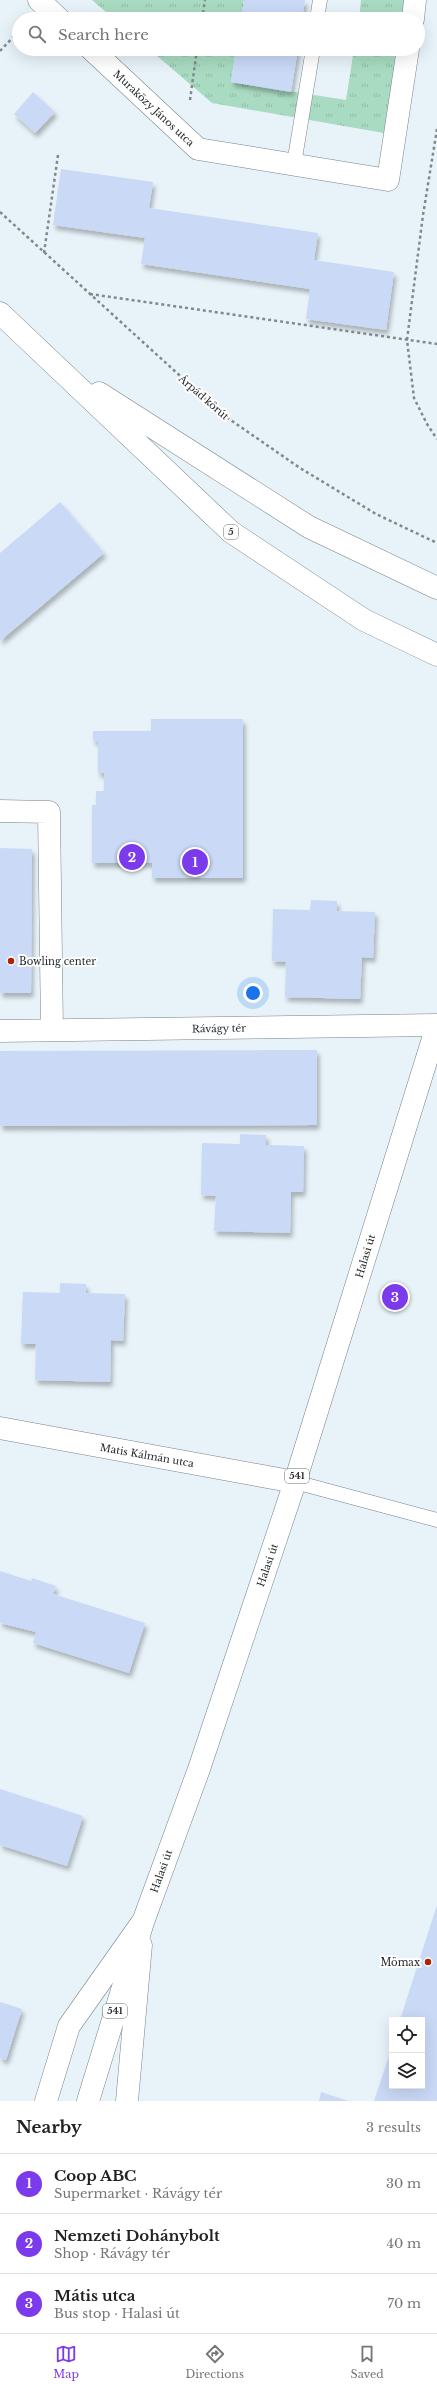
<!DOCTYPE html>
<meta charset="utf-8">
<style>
:root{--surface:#fff;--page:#f6f6f6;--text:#222;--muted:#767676;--line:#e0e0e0;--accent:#7c3aed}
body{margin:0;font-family:"Libre Baskerville",serif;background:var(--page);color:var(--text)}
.controls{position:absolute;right:12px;bottom:12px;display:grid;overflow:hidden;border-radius:0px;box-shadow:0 4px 16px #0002}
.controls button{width:36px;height:36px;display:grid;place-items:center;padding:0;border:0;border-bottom:1px solid var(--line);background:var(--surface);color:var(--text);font:20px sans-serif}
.you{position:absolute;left:253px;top:993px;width:14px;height:14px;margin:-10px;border:3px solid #fff;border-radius:50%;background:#1a73e8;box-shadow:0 0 0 6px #1a73e833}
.badge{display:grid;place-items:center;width:26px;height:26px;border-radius:50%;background:var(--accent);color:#fff;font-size:13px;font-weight:700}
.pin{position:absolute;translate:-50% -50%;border:2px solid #fff;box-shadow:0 1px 4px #0006}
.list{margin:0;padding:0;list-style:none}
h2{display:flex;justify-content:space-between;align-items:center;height:52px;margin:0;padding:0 16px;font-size:17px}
h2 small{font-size:13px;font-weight:400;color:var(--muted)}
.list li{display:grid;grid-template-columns:26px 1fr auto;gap:12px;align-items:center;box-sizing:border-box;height:60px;padding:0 16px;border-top:1px solid var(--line)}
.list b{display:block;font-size:15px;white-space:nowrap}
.list p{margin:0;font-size:13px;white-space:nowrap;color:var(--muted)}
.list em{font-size:13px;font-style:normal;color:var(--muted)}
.icon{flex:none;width:22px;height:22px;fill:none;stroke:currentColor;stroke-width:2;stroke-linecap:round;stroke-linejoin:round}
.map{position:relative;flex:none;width:437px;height:2101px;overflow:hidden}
.search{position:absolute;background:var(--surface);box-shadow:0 4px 16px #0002;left:12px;right:12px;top:12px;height:44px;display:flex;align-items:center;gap:10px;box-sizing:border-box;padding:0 14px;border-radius:22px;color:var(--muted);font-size:15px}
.sheet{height:232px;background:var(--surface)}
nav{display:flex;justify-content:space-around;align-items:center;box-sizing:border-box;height:56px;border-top:1px solid var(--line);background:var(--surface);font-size:11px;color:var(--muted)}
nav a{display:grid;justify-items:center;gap:2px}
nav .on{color:var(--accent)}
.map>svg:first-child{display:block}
</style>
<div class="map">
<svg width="437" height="2101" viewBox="0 0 437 2101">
<defs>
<pattern id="grass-tufts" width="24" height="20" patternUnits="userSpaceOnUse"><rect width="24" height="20" fill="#a9dbc2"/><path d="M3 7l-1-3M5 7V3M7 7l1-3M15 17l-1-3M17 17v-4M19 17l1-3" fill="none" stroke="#91bca7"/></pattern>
<filter id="shadow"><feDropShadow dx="2.5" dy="4.5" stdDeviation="2" flood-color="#0004"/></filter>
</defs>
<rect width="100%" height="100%" fill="#e7f3f9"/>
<path fill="url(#grass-tufts)" d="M92 0H244L241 19H114Z
M361 0H415L413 19H359Z
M149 49H236L231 82 346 100 354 49H408L395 135 212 103Z"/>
<path fill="#c9d9f6" filter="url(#shadow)" d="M244 0H305L302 19H241Z
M236 49H298L291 92 231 82Z
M33 92 55 112 35 133 14 114Z
M61 169 153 182 149 208 318 233 314 260 394 272 386 330 306 319 310 289 141 264 145 238 53 225Z
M60 502 104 553 0 641V553Z
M151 719H243V878H152V863H92V805H96V791H104V773H98V742L93 740V731H151Z
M0 848 32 849 31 993H0Z
M311 900 337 901V911L375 912 373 958 362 957 360 999 285 997 286 962 272 961 273 909 310 910Z
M317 1050V1125L0 1126V1051Z
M240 1134 266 1135V1145L304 1146 303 1192H291L290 1233 214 1231 216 1196 201 1195 202 1143 240 1144Z
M60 1283 86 1284V1293L125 1294 123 1341 111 1340 110 1382 35 1380 36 1344H21L23 1292 60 1293Z
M0 1571 31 1581 32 1578 56 1586 53 1594 145 1623 129 1673 33 1643 36 1632 0 1623Z
M0 1789 83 1816 67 1866 0 1845Z
M437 1905V2101H374L392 2047V2086H422V2020H400Z
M0 2002 22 2009 6 2060 0 2058Z
M321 2092 348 2101H319Z"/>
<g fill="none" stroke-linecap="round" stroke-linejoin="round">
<defs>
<path id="lane" d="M317 19 320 0
M294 164 313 49
M295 1482 437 1520"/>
<path id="street" d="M39 0 59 19
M413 19 415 0
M91 49 198 149 388 180 408 49
M0 811 49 812 52 1030
M0 1031 437 1025
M0 1428 295 1482
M46 2101 69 2026 141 1924
M127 2101 141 1945"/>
<path id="primary" d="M0 313 231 532 364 620 437 655
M99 393 309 527 437 588
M88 2101 143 1922 199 1769 295 1482 437 1026"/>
</defs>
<use href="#lane" stroke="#788388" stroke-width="15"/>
<use href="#street" stroke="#788388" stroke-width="23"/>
<use href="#primary" stroke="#788388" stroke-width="23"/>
<path stroke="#81898d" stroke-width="2.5" stroke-dasharray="3 3" stroke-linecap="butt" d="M202 19 205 0
M0 51 19 31
M190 100 197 49
M437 129 423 215 407 340 414 398 427 424 437 439
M0 212 222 414 300 468 376 514 437 543
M44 253 58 155
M90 294 437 344"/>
<use href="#lane" stroke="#fff" stroke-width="14"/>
<use href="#street" stroke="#fff" stroke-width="22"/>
<use href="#primary" stroke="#fff" stroke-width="22"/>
</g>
<g fill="#af2202" stroke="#fefefe" stroke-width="1.5">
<circle cx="11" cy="961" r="4"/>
<circle cx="428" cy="1962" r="4"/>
</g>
<g text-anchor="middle" stroke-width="4" stroke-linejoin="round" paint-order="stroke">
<g fill="#fefefe" stroke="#66696a" stroke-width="1">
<rect x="224" y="525" width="14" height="14" rx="3"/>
<rect x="285" y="1469" width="24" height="14" rx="3"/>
<rect x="103" y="2004" width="24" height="14" rx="3"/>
</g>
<g font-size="9" font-weight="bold" fill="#25292b">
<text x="231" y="535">5</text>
<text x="297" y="1479">541</text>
<text x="115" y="2014">541</text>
</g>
<g font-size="10" fill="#25292b" stroke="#fefefe">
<text transform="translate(154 108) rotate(43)" y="4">Muraközy János utca</text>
<text transform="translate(204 397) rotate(41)" y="4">Árpád körút</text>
<text transform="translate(219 1028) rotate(-1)" y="4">Rávágy tér</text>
<text transform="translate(365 1256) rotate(-73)" y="4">Halasi út</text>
<text transform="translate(147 1455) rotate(10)" y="4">Matis Kálmán utca</text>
<text transform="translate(267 1565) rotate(-71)" y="4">Halasi út</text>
<text transform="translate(161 1871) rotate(-70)" y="4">Halasi út</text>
</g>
<g font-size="10" fill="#25292b" stroke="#fefefe" text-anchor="start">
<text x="19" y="965">Bowling center</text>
<text x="420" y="1966" text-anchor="end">Mömax</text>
</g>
</g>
</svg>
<div class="controls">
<button><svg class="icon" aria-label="locate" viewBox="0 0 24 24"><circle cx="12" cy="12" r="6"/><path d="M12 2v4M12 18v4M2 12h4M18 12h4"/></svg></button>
<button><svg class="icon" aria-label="layers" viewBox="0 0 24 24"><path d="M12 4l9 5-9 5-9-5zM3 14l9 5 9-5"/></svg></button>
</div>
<div class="you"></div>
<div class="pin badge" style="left:195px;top:862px">1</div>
<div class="pin badge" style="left:132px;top:857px">2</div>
<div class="pin badge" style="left:395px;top:1297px">3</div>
<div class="search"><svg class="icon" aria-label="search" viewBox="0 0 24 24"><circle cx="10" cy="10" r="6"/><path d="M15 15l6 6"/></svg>Search here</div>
</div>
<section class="sheet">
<h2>Nearby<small>3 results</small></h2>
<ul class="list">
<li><span class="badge">1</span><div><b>Coop ABC</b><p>Supermarket · Rávágy tér</p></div><em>30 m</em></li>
<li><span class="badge">2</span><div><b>Nemzeti Dohánybolt</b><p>Shop · Rávágy tér</p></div><em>40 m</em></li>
<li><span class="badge">3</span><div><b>Mátis utca</b><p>Bus stop · Halasi út</p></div><em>70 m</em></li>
</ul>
</section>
<nav>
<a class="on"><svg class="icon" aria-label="map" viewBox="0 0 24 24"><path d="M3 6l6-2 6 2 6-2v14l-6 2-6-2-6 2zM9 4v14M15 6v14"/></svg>Map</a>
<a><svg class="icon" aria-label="directions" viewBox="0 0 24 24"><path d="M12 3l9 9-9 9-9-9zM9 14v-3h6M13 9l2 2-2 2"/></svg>Directions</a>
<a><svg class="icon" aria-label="saved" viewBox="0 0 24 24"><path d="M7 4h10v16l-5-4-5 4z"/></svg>Saved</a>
</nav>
